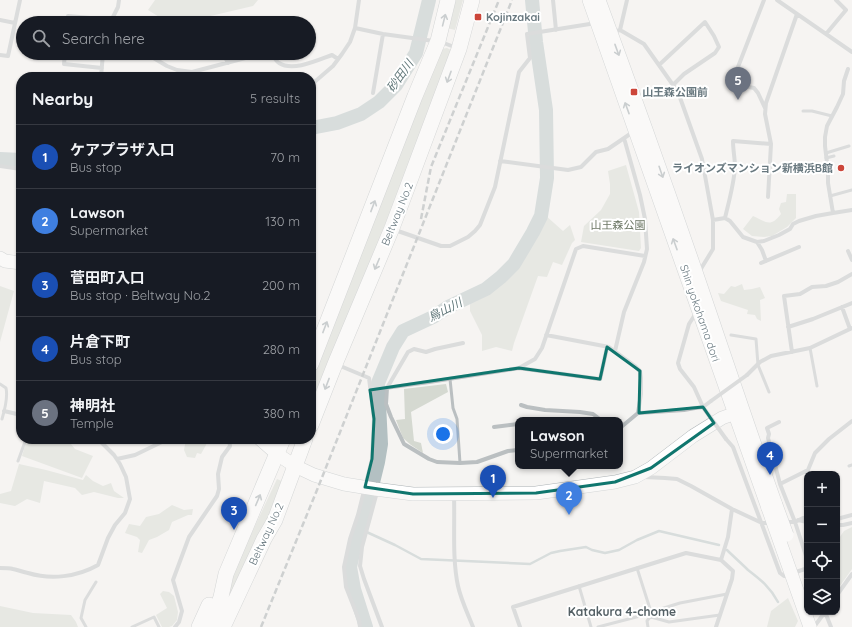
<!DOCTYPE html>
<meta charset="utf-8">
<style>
:root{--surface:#171b24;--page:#20242c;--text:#f1f3f6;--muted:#9ea1a6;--line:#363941;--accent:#0b8043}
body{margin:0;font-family:Quicksand,"Noto Sans JP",sans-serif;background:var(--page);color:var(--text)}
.controls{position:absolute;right:12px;bottom:12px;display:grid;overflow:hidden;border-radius:8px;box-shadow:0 1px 3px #0004}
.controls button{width:36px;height:36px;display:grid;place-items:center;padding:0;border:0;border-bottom:1px solid var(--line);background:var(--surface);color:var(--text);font:20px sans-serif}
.you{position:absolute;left:443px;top:434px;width:14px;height:14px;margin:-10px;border:3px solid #fff;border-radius:50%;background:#1a73e8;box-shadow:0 0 0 6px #1a73e833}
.badge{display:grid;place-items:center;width:26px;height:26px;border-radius:50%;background:var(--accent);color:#fff;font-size:13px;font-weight:700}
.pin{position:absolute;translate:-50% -33px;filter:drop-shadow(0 1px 2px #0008)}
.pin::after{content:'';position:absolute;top:21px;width:14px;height:12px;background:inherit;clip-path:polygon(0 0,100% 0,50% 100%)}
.popup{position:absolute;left:515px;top:417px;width:108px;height:52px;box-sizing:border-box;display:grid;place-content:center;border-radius:8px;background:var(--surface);filter:drop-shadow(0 1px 3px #0005);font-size:13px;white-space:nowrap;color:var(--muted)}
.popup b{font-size:15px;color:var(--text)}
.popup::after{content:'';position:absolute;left:50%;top:100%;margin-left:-8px;border:8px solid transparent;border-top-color:var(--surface)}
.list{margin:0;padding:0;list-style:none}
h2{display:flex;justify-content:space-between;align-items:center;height:52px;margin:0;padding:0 16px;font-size:17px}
h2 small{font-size:13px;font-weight:400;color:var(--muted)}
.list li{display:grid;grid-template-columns:26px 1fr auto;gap:12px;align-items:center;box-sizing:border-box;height:64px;padding:0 16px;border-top:1px solid var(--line)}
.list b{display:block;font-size:15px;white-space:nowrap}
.list p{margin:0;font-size:13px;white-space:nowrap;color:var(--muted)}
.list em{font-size:13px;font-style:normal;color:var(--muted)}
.icon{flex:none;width:22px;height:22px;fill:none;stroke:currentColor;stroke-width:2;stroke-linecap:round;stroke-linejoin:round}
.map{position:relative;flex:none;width:852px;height:627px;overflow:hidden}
.search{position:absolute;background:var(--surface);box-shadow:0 1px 3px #0004;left:16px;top:16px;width:300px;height:44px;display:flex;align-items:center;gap:10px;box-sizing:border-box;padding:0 14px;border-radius:22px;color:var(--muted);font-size:15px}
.panel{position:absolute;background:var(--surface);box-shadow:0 1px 3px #0004;left:16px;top:72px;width:300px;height:372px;border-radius:16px}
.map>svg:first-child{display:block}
</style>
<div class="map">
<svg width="852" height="627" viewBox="0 0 852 627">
<rect width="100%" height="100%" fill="#f5f4f2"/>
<path fill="#d5d9d1" d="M155 0H258L253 6 202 18 192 23H172L164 20 148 10Z
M454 0H463L455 30 447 28Z
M447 48 451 50V56L348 320 311 405V384L438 53 441 49Z
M626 165 639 212 641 248 639 251 581 242 584 226 601 210 610 194V184L608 171Z
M787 194H796V218L787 227 772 236 764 237 752 236 743 229 753 216C767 222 770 228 781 214L779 209 781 203 786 202Z
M545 215 563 231 570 225 575 240 572 243 562 265 553 262 547 277 538 276 514 343 512 351 496 347 482 351V335L470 311V299L489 290 518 266Z
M742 284 744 290 752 289 760 287 765 298 760 300 761 321 757 319 755 315 747 314 748 310 721 301 718 293 724 294 731 286 735 287Z
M0 286 14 291 0 342Z
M446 384 448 392 411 412 414 441 421 443 423 453 411 445 403 438 396 420 405 419 404 389Z
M27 439H67L75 449 93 456 82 478 22 456Z
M186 439H208L206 445 201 454 197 453 195 458 187 457 184 450Z
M19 464 46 470 83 480 86 475 93 481 103 486 111 483 114 491 124 498H118L94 492 82 495 75 488 44 481 40 503 27 499 15 506 0 503V494L11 491Z
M277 479 284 482 222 618 215 627 238 562Z
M172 505 184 510 193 509 192 515H188L172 522 169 530 157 537 149 540 142 553 138 552 140 540 137 537 125 533 129 524 140 526 146 517 159 514Z
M852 527V569L837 590V541L844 531Z
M163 591 169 592 174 596 178 612 177 620 172 626 169 627H162L156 615 167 608 160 594Z
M788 598 798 621 795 627H767L771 611Z
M0 606 33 613 71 615 76 622 78 627H0Z"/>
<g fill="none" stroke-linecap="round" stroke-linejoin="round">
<path stroke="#b3c0c2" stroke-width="2.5" d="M360 529 395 545 421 559 530 564 551 553 560 551 586 547 592 550 605 553 619 550 637 540 659 531 719 545
M727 550C734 557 741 563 748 570 761 580 770 587 778 602"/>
<path stroke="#b3c0c2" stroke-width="14" d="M311 128 337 123 361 114 379 102 396 85 416 53 429 0
M0 159 21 160
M366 627 354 589 350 567 357 536 364 519 378 462 381 444 378 383 393 347 403 331 433 317 448 307 486 289 501 277 514 264 533 232 541 216 547 178 546 110 536 42 532 0"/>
<defs>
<path id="secondary" d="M589 0 768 508
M599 0C637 103 674 207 709 310 731 375 753 440 776 505
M0 258 5 261 21 263
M260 439 277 454 295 466 314 475 344 484 375 489 413 494 536 493 615 482 635 477 651 468 693 436 722 418 741 411"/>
<path id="primary" d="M311 364 415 96 438 41 448 0
M311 425 335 364 392 228 406 191 459 49 472 0
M199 627 209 605
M211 627 221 597 226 574 283 439
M223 627 264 539 275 520 305 439"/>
</defs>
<use href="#secondary" stroke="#adb3b6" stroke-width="14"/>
<use href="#primary" stroke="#aeb3b5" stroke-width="16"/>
<path stroke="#babfc1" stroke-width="3" d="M803 111H812L832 116
M826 153 849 146
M826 158 834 156
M830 196 852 190
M731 335 756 339 758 365 769 392
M810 348 817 386
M450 379 453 408 457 419 460 463
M0 384 6 388C8 397 5 409 2 419
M18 461 26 439
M849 466 852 465
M637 568 651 612 650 617 647 621 648 627
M579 586 591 627
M651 612 680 603 727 594
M86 627 81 618 85 600 96 582
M132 627 154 617 159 627
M598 627 644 615 669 622 720 615"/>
<path stroke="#babfc1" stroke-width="4" d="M553 0 556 30
M764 0 731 85 743 86 754 88 758 93 765 108
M777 0 852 52
M0 20 15 23
M68 23V16L112 20
M110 23 118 7 119 0
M355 28 383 34 434 41
M620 30 644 44 673 85 678 92 702 159 713 220V249L699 272
M613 32 620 30 627 0
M826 34 846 10 836 0
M441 42 457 48
M65 53 64 64 102 68
M145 53 167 66 177 70 192 72 253 56H273C275 59 277 62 279 63 293 72 318 60 332 55L338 59
M223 53 228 63
M0 55 8 56 20 0
M659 65 705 22 714 36 719 47 715 53 684 74 673 85
M101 77 103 53
M311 85 333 66 342 54 350 42 355 28 359 0
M373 93 383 34
M500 161 568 170 581 167 596 152 608 149 633 132
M0 166 21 169
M768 197 771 144 765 114 766 103 797 14
M833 213 852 210
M725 218C729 201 734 184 735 167 735 159 733 150 733 141L771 144
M713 220 725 218 730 221 743 237 757 242 764 241 779 235 790 229 793 224 799 221 816 216 833 213 828 183V171L825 146V137L827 126 837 107 843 94 844 81 848 69
M395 230 441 246H450L468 237 475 231 480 225 495 187 519 72 530 58 527 34 596 23
M757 242 762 250 766 261
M848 251 852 260
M761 263 799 247
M842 307 850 329
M696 313 689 324 678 363 680 369 694 387 703 407
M788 327 813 319 852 303
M546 335 609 347 635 366 640 371 641 378V394L638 413
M463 343 435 349 426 352 414 349 408 352 387 388 386 404 391 417 404 444 429 459 437 462 460 463 477 462 508 451 518 450
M615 351 624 312 644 262 647 249 645 219 640 195 624 138
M792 352 784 296 800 294 812 287 826 286 838 282 852 274
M338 365 369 378 374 419 372 459 358 515 350 539 344 567 346 587 359 620 360 627
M519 368 600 379 607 347
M747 375 760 362 771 356 810 348 852 328
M370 390 429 382 519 368 535 359 542 348 576 249 583 246 645 256
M521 405 527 407 545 410 580 412 593 414 601 420
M4 411 21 415
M779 422 767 428 769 434 768 438 780 484
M494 427 518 424
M620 428 638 413 684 410 695 408 703 407 711 401
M726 439 733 447 780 573 784 576 805 569 807 566
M117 459 135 455 166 440V439
M644 477 665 478 677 479 691 486 732 509 762 523H772
M377 492 362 547 360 566 364 579 382 627
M454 496C455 525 452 558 458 586 461 600 468 614 473 627
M837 519 852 515
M798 520 807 522
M785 522H795L803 518H807
M837 525H843L852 523
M807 559 795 522 780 484 808 470 815 453 829 439 852 421
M721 560 728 537 732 509
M0 568C4 568 9 568 13 569 18 570 23 572 28 573 51 580 77 577 98 565L108 538 115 525 125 513 130 499 126 477 120 464 114 455 98 439
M837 595 852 574
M825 612 831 627
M175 627 179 622 182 611 173 580 189 537 217 496 219 489 218 474 222 457 230 446 229 439
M520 627 513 607 686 553 721 560 733 571 732 579 716 627
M814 627 825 612"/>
<use href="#secondary" stroke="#fff" stroke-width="13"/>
<use href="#primary" stroke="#fff" stroke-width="15"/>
<path stroke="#9da4a7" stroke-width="2.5" stroke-dasharray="6 3" stroke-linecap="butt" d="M421 219 431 167 499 0
M261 627 317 490 512 0"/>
<defs>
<path id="secondary-bridge" d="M776 505 787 535
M768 508 810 627"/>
</defs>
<use href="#secondary-bridge" stroke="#adb3b6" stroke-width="14" stroke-linecap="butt"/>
<path stroke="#babfc1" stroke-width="4" d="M711 401 747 375
M703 407 726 439"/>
<use href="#secondary-bridge" stroke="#fff" stroke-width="13"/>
</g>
<defs><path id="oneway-shaft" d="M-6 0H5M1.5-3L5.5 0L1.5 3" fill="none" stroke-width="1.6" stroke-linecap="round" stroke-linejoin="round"/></defs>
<g stroke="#95a0a5">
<use href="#oneway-shaft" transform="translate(444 20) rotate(-76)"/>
<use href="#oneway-shaft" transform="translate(617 50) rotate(70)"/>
<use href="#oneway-shaft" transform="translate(449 77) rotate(110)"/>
<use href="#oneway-shaft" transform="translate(627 108) rotate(-110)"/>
<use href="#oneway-shaft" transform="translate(661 172) rotate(71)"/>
<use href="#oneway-shaft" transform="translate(373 206) rotate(-69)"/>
<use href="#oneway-shaft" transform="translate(675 244) rotate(-110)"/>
<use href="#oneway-shaft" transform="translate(377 264) rotate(113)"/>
<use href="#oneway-shaft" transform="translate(325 327) rotate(-69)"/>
<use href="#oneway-shaft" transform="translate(327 384) rotate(111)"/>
<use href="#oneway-shaft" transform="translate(258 500) rotate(-67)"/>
</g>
<path d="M0 0H852V627H0ZM607 347 640 371 639 413 703 407 714 423 651 468 615 482 536 493 413 494 365 487 372 459 374 419 370 390 519 368 600 379Z" fill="#f5f4f2" fill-opacity=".55" fill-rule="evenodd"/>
<path fill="none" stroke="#0f766e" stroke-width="3" stroke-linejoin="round" d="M607 347 640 371 639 413 703 407 714 423 651 468 615 482 536 493 413 494 365 487 372 459 374 419 370 390 519 368 600 379Z"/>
<g fill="#cc463a" stroke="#fff" stroke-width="1.5">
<rect x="474" y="13" width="8" height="8" rx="2"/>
<rect x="630" y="88" width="8" height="8" rx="2"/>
<circle cx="841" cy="168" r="4"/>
</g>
<g text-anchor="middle" stroke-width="4" stroke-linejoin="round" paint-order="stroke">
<g font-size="11" font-weight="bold" fill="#68787f" stroke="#fff" text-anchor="start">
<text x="486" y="21">Kojinzakai</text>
<text x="642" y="96">山王森公園前</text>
<text x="833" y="172" text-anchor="end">ライオンズマンション新横浜B館</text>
</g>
<g font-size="11" fill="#68787f" stroke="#fff">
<text transform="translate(397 214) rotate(-68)" y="4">Beltway No.2</text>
<text transform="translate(700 313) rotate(71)" y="4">Shin yokohama dori</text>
<text transform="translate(266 534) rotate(-65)" y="4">Beltway No.2</text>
</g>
<g font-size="11" fill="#6c7765" stroke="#fff">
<text x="618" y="229">山王森公園</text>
</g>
<g font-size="12" font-style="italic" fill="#63797b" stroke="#fff">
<text transform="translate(400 76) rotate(-54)" y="4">砂田川</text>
<text transform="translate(445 310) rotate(-27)" y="4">鳥山川</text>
</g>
<g font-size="12" font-weight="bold" fill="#546065" stroke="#fff">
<text x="622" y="616">Katakura 4-chome</text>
</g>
</g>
</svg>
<div class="controls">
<button>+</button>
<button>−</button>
<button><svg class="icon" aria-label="locate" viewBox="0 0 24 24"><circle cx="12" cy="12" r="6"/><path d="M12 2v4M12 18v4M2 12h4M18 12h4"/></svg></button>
<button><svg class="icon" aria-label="layers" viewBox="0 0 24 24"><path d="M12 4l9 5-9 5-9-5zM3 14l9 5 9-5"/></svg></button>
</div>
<div class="you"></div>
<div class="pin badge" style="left:493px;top:498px;background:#1a4fb4">1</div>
<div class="pin badge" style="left:569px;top:515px;background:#3f7fe0">2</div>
<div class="popup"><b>Lawson</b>Supermarket</div>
<div class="pin badge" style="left:234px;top:530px;background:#1a4fb4">3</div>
<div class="pin badge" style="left:770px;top:475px;background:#1a4fb4">4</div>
<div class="pin badge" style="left:738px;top:100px;background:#6b7280">5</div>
<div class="search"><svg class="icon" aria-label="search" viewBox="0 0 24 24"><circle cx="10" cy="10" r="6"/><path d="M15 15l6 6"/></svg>Search here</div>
<section class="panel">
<h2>Nearby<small>5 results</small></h2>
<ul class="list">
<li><span class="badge" style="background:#1a4fb4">1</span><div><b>ケアプラザ入口</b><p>Bus stop</p></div><em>70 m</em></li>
<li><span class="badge" style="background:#3f7fe0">2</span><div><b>Lawson</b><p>Supermarket</p></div><em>130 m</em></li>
<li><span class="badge" style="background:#1a4fb4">3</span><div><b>菅田町入口</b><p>Bus stop · Beltway No.2</p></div><em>200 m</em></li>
<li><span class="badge" style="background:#1a4fb4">4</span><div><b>片倉下町</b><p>Bus stop</p></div><em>280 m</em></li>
<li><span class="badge" style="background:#6b7280">5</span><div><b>神明社</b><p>Temple</p></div><em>380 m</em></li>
</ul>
</section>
</div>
